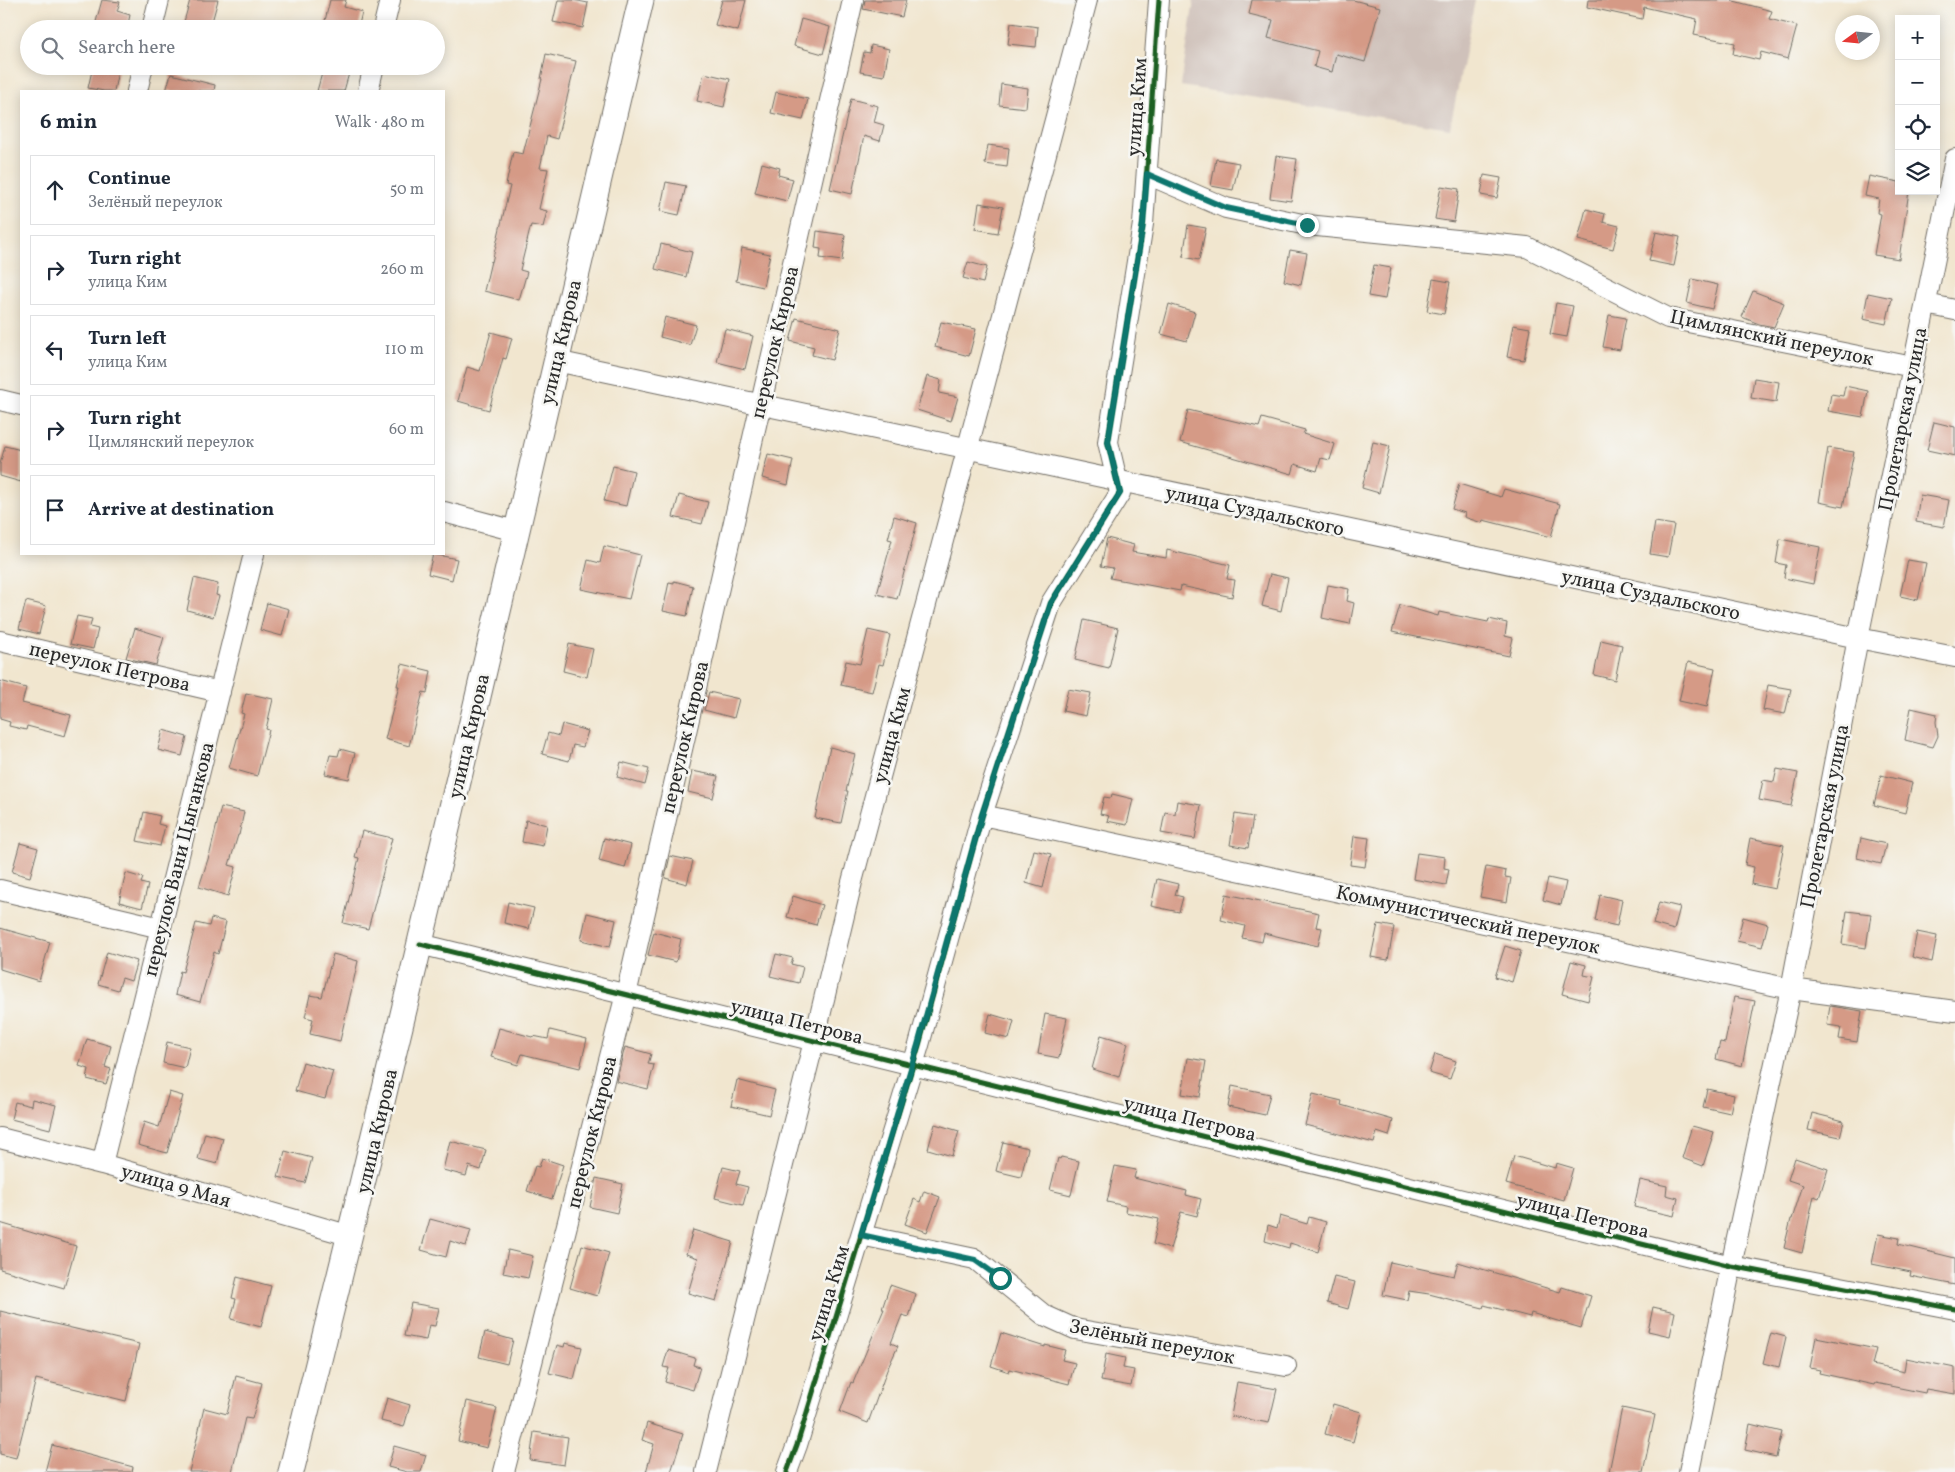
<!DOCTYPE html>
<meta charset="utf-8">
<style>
:root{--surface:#fff;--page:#f2f2f3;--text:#1f2937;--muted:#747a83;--line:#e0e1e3}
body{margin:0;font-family:Vollkorn,serif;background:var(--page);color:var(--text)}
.controls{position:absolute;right:15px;top:15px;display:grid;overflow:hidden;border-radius:0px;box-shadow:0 2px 12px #0003}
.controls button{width:45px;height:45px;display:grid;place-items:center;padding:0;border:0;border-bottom:1px solid var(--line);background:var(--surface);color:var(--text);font:25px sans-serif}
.compass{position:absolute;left:1835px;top:15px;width:45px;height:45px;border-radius:50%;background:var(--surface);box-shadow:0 2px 12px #0003;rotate:255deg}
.stop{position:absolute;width:15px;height:15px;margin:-11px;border:4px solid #0f766e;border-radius:50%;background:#fff}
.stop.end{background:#0f766e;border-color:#fff;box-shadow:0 1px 5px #0008}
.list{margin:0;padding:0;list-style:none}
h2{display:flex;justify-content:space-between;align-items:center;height:65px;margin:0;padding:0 20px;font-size:21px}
h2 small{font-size:16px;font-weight:400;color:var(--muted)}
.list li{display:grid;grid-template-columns:32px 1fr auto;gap:15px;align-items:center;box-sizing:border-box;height:70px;margin:0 10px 10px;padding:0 10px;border:1px solid var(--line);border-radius:0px}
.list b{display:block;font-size:19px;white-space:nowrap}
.list p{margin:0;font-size:16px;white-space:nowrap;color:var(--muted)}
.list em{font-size:16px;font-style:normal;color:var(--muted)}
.icon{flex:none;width:28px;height:28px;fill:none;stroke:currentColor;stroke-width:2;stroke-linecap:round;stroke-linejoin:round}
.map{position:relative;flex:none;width:1955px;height:1472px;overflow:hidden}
.search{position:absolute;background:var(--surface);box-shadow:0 2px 12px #0003;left:20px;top:20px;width:425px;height:55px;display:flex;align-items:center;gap:12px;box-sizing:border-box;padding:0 18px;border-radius:28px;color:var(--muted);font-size:19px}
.panel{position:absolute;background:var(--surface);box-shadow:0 2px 12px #0003;left:20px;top:90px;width:425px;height:465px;border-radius:0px}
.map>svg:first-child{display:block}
</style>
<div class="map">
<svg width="1955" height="1472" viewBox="0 0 1955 1472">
<rect width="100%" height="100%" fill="#f6f6f2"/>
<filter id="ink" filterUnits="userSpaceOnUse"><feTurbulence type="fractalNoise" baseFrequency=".02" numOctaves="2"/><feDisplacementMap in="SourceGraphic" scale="10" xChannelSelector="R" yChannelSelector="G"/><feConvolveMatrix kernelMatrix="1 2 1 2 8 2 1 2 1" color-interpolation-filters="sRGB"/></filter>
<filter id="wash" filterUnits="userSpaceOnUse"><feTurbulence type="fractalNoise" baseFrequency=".0096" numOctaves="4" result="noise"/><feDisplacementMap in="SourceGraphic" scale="20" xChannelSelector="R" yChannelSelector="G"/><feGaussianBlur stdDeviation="1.12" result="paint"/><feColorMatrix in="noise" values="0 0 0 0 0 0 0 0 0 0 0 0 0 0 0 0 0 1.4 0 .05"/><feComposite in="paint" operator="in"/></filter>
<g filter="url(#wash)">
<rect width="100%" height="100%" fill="#f1e6cf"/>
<path fill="#cfc1ba" d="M1194 0H1475L1450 128 1181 86Z"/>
<g id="blocks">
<path fill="#d59a86" d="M102 0 120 2 117 11 130 15 127 29H94Z
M190 0H218L210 29H182Z
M330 0H346L344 7 362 12 358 29H323Z
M558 0H573L588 3 583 28 553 22Z
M722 0H746L738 31 715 25Z
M865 0H906L902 17 863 9Z
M1252 0H1353L1380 7 1365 62 1336 54 1332 72 1314 67 1318 51 1268 38 1273 20 1249 14Z
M1588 0H1730L1772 11 1769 19 1797 26 1788 59 1761 52 1759 60 1733 54 1735 43 1694 35 1697 19 1644 7 1642 19 1587 7Z
M801 19 830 27 823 54 794 46Z
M1011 23 1038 27 1036 47 1008 44Z
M871 45 889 49 884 76 860 72 864 52 870 53Z
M546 54 576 61 557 139 547 136 540 168 548 169 539 209 547 211 543 227 531 225 520 270 527 272 519 300 484 291 491 261 492 262 510 186 506 185 513 152 523 154 542 79H541Z
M93 66 118 71 114 91H104L88 88Z
M324 66H351L344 91H317Z
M704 73 730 79 724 107 697 101Z
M171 74 215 85 214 91H166Z
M1001 84 1028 88 1026 108 999 105Z
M776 92 808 99 803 120 771 113Z
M851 99 878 106 874 122 884 125 880 141 864 136 852 194 830 189Z
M988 145 1009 148 1007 167 985 164Z
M1276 156 1297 159 1291 201 1270 198Z
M1216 159 1239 163 1233 190 1211 186Z
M762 163 780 168 778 175 793 179 787 201 755 193Z
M1484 175 1501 178 1497 198 1481 195Z
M1869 176 1899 182V191H1909L1899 259 1874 255 1881 214 1877 213 1879 199 1865 196Z
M666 182 686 186 679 215 660 211Z
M1441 186 1459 189 1454 222 1435 219Z
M979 203 1003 207 998 233 975 229Z
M1586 209 1605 214 1603 222 1619 226 1613 249 1578 240Z
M1188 225 1206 228 1199 260 1183 257Z
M817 231 845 235 842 261 820 258 821 249 815 248Z
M1656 232 1680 237 1674 266 1649 261Z
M661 244 692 252 686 277 655 269Z
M742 248 770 254 763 287 736 281Z
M1290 250 1307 253 1301 285 1284 281Z
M968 262 987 267 983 283 963 278Z
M1374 265 1391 268 1385 299 1368 296Z
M1433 279 1450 282 1444 314 1427 311Z
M1692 279 1718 285 1712 309 1687 303Z
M1753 291 1784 303 1774 327 1759 324 1742 317Z
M1868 293 1892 298 1886 324 1863 319Z
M1556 303 1573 306 1567 337 1550 334Z
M1169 304 1195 312 1187 341 1161 334Z
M1609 315 1626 318 1620 350 1603 347Z
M665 317 696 325 690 345 660 337Z
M796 318 840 329 832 360 812 355 814 347 790 341Z
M941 322 976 329 969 356 935 347Z
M1513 325 1530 328 1524 360 1507 357Z
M725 329 753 336 745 369 717 362Z
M491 332 512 338 506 359 503 358 489 410 458 401 467 367 480 371Z
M927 376 941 380 939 393 958 397 951 421 917 410Z
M1754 378 1779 382 1776 402 1751 398Z
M1845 386 1868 391 1863 417 1828 411 1831 394 1843 396Z
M1188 410 1259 427 1262 418 1305 430 1303 434 1335 444 1330 460 1321 458 1317 471 1295 464 1292 474 1180 442Z
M1934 422 1955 427V456L1927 450Z
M1373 442 1390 446 1379 493 1362 488Z
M5 446 21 450V482L0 476V464Z
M1828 448 1854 452 1843 507 1819 502Z
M768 454 793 460 788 485 762 478Z
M613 466 634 471 626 506 604 501Z
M1459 484 1501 497 1504 489 1560 504 1551 537 1483 520 1482 523 1464 517 1465 513 1452 509Z
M679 495 708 502 702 524 673 517Z
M1920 495 1949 500 1944 527 1916 522Z
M894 516 917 523 897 599 877 594 892 540 888 539Z
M1655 522 1674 525 1668 557 1650 554Z
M1107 538 1134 545 1132 552 1166 558 1167 550 1230 565 1227 579 1235 580 1232 597 1181 586 1180 591 1110 578 1113 568 1101 566Z
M1780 539 1820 547 1813 584 1784 578 1786 565 1776 563Z
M604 546 640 555 629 599 581 589 588 560 600 563Z
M433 554 457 559 452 580 428 574Z
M1908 560 1926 563 1918 600 1900 596Z
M1270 574 1288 578 1281 611 1262 606Z
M194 578 218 584 216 595 219 596 213 617 187 610Z
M674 581 693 586 687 616 663 611 669 582 674 583Z
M1328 585 1349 589 1347 601 1354 603 1350 624 1322 618Z
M26 601 46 606 39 634 19 629Z
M267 603 289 609 282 636 260 630Z
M1400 605 1438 616 1439 612 1488 622 1489 619 1507 623 1505 636 1513 638 1509 656 1392 632Z
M77 616 92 619 90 627 98 629 93 649 70 644Z
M1084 620 1118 628 1109 668 1075 660Z
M135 628 164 637 156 665 126 658Z
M868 630 890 635 883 665 879 664 872 692 841 685 846 661 860 664Z
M1601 640 1622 645 1615 680 1594 675Z
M569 644 593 649 587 677 563 671Z
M1688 662 1715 668 1707 707 1679 701Z
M402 664 431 671 427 693 423 692 409 746 385 739 399 686H397Z
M0 681 26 688 22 703 71 715 65 736 27 726 26 730 9 726 10 722 0 719Z
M1768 685 1791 689 1785 714 1763 710Z
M1068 689 1091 693 1086 716 1063 711Z
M709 692 739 699 734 718 704 710Z
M246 693 273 699 266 729 269 730 257 776 229 768 244 714 241 713Z
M1911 708 1937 714 1936 722 1938 736 1933 747 1905 740Z
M562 724 588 731 583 747 573 745 569 761 542 754 548 733 559 736Z
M163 730 187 737 182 756 158 750Z
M830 747 855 754 846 791H848L841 823 815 818Z
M340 749 355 753 349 779 325 774 330 755 338 756Z
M621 762 649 769 645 785 617 777Z
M1777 769 1798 773 1791 806 1759 800 1763 780 1774 782Z
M692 771 718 776 713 798 688 792Z
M1881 775 1912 783 1905 813 1874 805Z
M1112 794 1133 799 1127 825 1107 821 1109 816 1100 814 1104 797 1111 798Z
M1177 801 1201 805 1195 839 1161 833 1165 812 1175 814Z
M221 807 244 812 239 835H238L229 865 236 867 228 896 199 887 210 853Z
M144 812 160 816 158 824 165 826 160 846 137 841Z
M1235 814 1253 817 1248 848 1230 845Z
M526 820 547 825 543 846 522 842Z
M362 831 392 838 368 929 343 923 359 858 355 857Z
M1354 836 1369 838 1365 867 1350 865Z
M604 838 631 845 625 868 599 861Z
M1750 838 1784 845 1775 889 1751 884 1754 867 1745 865Z
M1861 838 1886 844 1881 864 1857 858Z
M20 843 38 848 30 877 12 872Z
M1034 850 1051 854 1043 888 1026 883Z
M1417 853 1445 857 1444 868 1449 869 1446 885 1413 879Z
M670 856 693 861 687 884 665 878Z
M1486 867 1506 871 1505 877 1511 878 1507 902 1480 897Z
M126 873 143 878 141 883 148 885 142 908 119 902Z
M1548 878 1566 882 1561 905 1543 900Z
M1157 879 1178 884 1175 895 1183 897 1179 912 1151 906Z
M1226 894 1319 913 1316 927 1322 928 1318 946 1264 933 1262 942 1242 938 1245 926 1221 920Z
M1600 895 1622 900 1617 926 1595 921Z
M793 896 822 905 816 925 787 917Z
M508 902 534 908 529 929 504 923Z
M1659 902 1680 907 1674 930 1653 924Z
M1847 911 1871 914 1866 948 1842 944Z
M587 913 616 920 610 947 581 940Z
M1743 917 1768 924 1762 947 1737 941Z
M211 918 226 922 218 954 214 952 200 1002 175 995 180 971 183 972 196 923 209 926Z
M1378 924 1394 927 1388 960 1371 957Z
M0 928 50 942 39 981 0 969Z
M654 932 681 939 676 962 648 955Z
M1917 932 1937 936 1932 962 1912 957Z
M1505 946 1521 951 1512 982 1495 977Z
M107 952 137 961 131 981 122 978 118 990 98 984Z
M333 954 358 961 340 1041 310 1034 313 1019 305 1017 310 995 322 997Z
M776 954 793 958 791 964 803 967 799 983 770 976Z
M1571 961 1586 965 1584 975 1594 977 1588 1001 1562 994Z
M1734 997 1755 1001 1742 1066 1716 1059 1720 1042 1725 1043Z
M1830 1006 1862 1011 1857 1042 1839 1039 1841 1027 1827 1025Z
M990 1014 1014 1021 1009 1039 985 1033Z
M1045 1014 1067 1018 1059 1058 1038 1054Z
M499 1028 532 1037 533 1036 548 1039 550 1030 587 1039 580 1068 522 1054 518 1065 491 1057Z
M1101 1035 1128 1043 1119 1077 1092 1069Z
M87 1039 111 1046 105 1067 111 1069 106 1084 87 1079 89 1069 79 1066Z
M167 1042 190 1047 185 1068 163 1063Z
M625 1047 651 1054 648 1064 654 1065 648 1089 616 1081Z
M1435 1054 1456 1061 1450 1079 1429 1073Z
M1188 1058 1206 1061 1200 1097 1182 1094Z
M303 1062 333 1071 325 1099 295 1091Z
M737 1080 775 1090 769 1115 731 1106Z
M1232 1086 1270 1094 1265 1115 1228 1107Z
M1707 1089 1734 1095 1730 1113 1703 1107Z
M169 1092 183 1096 167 1153 138 1145 144 1122 159 1127Z
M1313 1094 1342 1101 1341 1105 1393 1120 1389 1136 1377 1132 1374 1143 1305 1125Z
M32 1099 56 1105 50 1129 11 1119 15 1102 31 1106Z
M1812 1113 1844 1121 1840 1137 1808 1130Z
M935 1124 959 1131 952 1156 928 1149Z
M1692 1126 1714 1132 1703 1166 1682 1158Z
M205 1133 223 1138 217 1164 198 1159Z
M450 1141 486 1150 481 1170 469 1166 466 1176 443 1170Z
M1003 1142 1028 1148 1021 1177 996 1171Z
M285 1151 312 1158 305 1183 278 1177Z
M1514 1156 1555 1168 1556 1163 1573 1168 1564 1200 1506 1184Z
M1061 1157 1079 1161 1071 1195 1050 1190 1058 1158 1060 1159Z
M542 1158 563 1165 552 1199 527 1191 535 1166 539 1167Z
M1795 1158 1828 1169 1819 1198 1814 1196 1802 1253 1784 1248 1791 1219H1792L1803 1185 1788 1180Z
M1115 1166 1136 1170 1134 1178 1187 1191 1186 1195 1201 1199 1197 1216 1181 1212 1170 1249 1153 1244 1159 1219 1125 1212 1126 1206 1107 1202Z
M723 1167 740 1171 736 1184 748 1187 743 1205 715 1198Z
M596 1178 623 1184 617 1213 590 1207Z
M1640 1180 1667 1186 1666 1195 1678 1198 1674 1216 1634 1207Z
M924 1191 940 1197 927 1232 905 1224 914 1199 920 1202Z
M1280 1216 1307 1224 1309 1217 1326 1222 1318 1252 1290 1243 1289 1248 1265 1241 1268 1225 1277 1228Z
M430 1219 471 1230 466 1246 450 1241 446 1257 421 1250Z
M0 1223 76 1246 64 1288 0 1269Z
M693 1230 733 1242 716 1301 688 1293 698 1258 686 1254Z
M1878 1234 1899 1238 1898 1244 1955 1258V1285L1910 1276 1911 1272 1872 1264Z
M582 1245 609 1253 597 1296 570 1288Z
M508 1250 533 1256 528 1278 503 1273Z
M1390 1262 1454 1276 1458 1262 1560 1292 1562 1287 1591 1296 1581 1328 1531 1313 1530 1317 1484 1305 1483 1308 1429 1294 1409 1291 1407 1300 1383 1295Z
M237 1277 271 1286 261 1327 231 1319 236 1299 232 1298Z
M1334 1277 1355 1282 1348 1309 1327 1303Z
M890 1285 916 1294 909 1317 902 1315 891 1343 898 1346 887 1370 868 1423 840 1412 851 1382 853 1383 884 1309H882Z
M411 1303 439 1308 435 1326 429 1325 426 1340 404 1336Z
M1653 1307 1675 1312 1670 1336 1648 1331Z
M0 1311 139 1344 126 1401 36 1379 16 1458 0 1454Z
M485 1332 513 1340 507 1364 479 1357Z
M1001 1333 1045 1347V1345L1065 1350 1062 1360 1075 1363 1069 1384 1010 1369 1009 1372 991 1366Z
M1771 1333 1786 1337 1779 1367 1763 1363Z
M1816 1337 1876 1349 1872 1365 1904 1372 1906 1358 1955 1368V1394L1926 1389 1925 1393 1875 1383 1874 1385 1819 1373 1820 1370 1810 1368Z
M565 1343 582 1347 574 1379 549 1373 557 1345 564 1347Z
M668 1350 695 1358 693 1365 700 1367 693 1390 665 1382 669 1368 663 1367Z
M1106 1354 1125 1358 1123 1368 1134 1370 1131 1386 1101 1381Z
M236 1376 262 1383 252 1419 245 1418 232 1472H189L204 1408 227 1414Z
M1237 1382 1277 1389 1269 1423 1231 1416Z
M387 1398 410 1405 404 1427 381 1421Z
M467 1401 497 1408 487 1448 458 1441Z
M1333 1404 1361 1412 1353 1442 1325 1434Z
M1622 1408 1655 1415 1643 1472H1609Z
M647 1423 683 1434 671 1472H646L654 1444 642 1440Z
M1750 1424 1782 1432 1776 1457 1745 1450Z
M534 1432 568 1437 564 1465 530 1460Z
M52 1445 133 1467 132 1472H45Z
M394 1446 426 1455 421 1472H407L388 1467Z"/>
</g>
</g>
<g filter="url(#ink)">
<use href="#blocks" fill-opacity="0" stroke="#706c64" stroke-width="1"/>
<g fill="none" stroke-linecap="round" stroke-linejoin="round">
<defs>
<path id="minor" d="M152 29 159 0
M383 29 390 0
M137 91 143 66
M368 91 374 66
M1147 174 1226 208 1307 225 1527 247 1668 318 1913 367
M1926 304 1955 310
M556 361 1858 638 1955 657
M0 400 21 405
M444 512 516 531
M0 641 220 692
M982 815 1791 989 1955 1011
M0 890 161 928
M420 944 1731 1266 1955 1309
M0 1138 102 1164 351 1236
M102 1164 254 554
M861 1235 975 1259 1044 1315 1075 1329 1286 1366
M504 1472 628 986 853 0
M706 1472 814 1041 852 882 1087 0
M787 1472 797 1445 919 1045 982 815 1051 603 1120 493 1108 442 1143 224 1159 0
M1689 1472 1731 1266 1791 989 1858 638 1955 159"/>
<path id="tertiary" d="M291 1472C414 983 525 491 641 0"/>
</defs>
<use href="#minor" stroke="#706c64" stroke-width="22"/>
<use href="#tertiary" stroke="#706c64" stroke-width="27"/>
<use href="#minor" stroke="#fff" stroke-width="20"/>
<use href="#tertiary" stroke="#fff" stroke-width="25"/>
<defs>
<path id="cycleway" d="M420 944 1731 1266 1955 1309
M787 1472 797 1445 919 1045 982 815 1051 603 1120 493 1108 442 1143 224 1159 0"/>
</defs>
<use href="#cycleway" stroke="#f6f6f2" stroke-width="8"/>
<use href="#cycleway" stroke="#1b5e20" stroke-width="5"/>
</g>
</g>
<g fill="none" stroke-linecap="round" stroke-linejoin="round" filter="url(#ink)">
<path stroke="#0f766e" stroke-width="6" d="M1000 1278 975 1260 861 1235 918 1045 982 815 1051 603 1120 493 1108 442 1143 224 1147 174 1226 208 1307 225"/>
</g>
<g text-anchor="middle" stroke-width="5" stroke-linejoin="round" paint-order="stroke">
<g font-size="20" fill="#2b2b2b" stroke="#f6f6f2">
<text transform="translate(1136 107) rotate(-86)" y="7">улица Ким</text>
<text transform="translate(1772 337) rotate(12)" y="7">Цимлянский переулок</text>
<text transform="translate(560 342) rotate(-77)" y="7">улица Кирова</text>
<text transform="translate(774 342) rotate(-77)" y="7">переулок Кирова</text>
<text transform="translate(1902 419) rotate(-79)" y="7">Пролетарская улица</text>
<text transform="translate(1255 510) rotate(12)" y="7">улица Суздальского</text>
<text transform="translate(1651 594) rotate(12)" y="7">улица Суздальского</text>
<text transform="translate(110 666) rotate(13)" y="7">переулок Петрова</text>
<text transform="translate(891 735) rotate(-75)" y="7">улица Ким</text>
<text transform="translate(468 736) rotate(-77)" y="7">улица Кирова</text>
<text transform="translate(684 737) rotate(-77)" y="7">переулок Кирова</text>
<text transform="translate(1824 816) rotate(-79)" y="7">Пролетарская улица</text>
<text transform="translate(178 859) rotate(-76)" y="7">переулок Вани Цыганкова</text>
<text transform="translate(1468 919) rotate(12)" y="7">Коммунистический переулок</text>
<text transform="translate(797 1021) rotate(14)" y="7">улица Петрова</text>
<text transform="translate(1190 1118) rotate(14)" y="7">улица Петрова</text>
<text transform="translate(376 1131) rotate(-77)" y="7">улица Кирова</text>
<text transform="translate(591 1132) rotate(-76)" y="7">переулок Кирова</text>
<text transform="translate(176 1185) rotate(16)" y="7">улица 9 Мая</text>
<text transform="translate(1583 1215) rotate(14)" y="7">улица Петрова</text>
<text transform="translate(828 1293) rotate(-73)" y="7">улица Ким</text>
<text transform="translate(1152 1341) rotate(11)" y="7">Зелёный переулок</text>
</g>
</g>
</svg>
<div class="controls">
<button>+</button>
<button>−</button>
<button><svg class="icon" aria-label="locate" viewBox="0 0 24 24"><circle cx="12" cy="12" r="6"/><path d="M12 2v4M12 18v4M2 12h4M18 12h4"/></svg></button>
<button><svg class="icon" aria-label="layers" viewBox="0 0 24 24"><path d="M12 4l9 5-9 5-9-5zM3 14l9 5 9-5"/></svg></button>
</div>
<svg class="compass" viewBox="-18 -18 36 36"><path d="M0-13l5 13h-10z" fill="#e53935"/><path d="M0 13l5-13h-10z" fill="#747a83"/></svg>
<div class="stop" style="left:1000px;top:1278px"></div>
<div class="stop end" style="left:1307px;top:225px"></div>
<div class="search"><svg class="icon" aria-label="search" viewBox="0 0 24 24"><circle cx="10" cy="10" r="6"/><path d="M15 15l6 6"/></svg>Search here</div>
<section class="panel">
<h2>6 min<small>Walk · 480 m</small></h2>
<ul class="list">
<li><svg class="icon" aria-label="ahead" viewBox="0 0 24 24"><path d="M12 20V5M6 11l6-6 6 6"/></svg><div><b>Continue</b><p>Зелёный переулок</p></div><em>50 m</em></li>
<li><svg class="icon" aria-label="right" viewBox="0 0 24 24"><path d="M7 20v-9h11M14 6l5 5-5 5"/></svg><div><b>Turn right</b><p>улица Ким</p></div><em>260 m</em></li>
<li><svg class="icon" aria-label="left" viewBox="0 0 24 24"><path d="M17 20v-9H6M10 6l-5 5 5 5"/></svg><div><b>Turn left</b><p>улица Ким</p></div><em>110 m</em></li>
<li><svg class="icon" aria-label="right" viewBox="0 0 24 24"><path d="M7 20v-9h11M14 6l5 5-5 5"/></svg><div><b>Turn right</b><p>Цимлянский переулок</p></div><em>60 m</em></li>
<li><svg class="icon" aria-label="arrive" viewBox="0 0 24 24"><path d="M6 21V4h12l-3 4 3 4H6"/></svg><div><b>Arrive at destination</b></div></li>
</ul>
</section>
</div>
